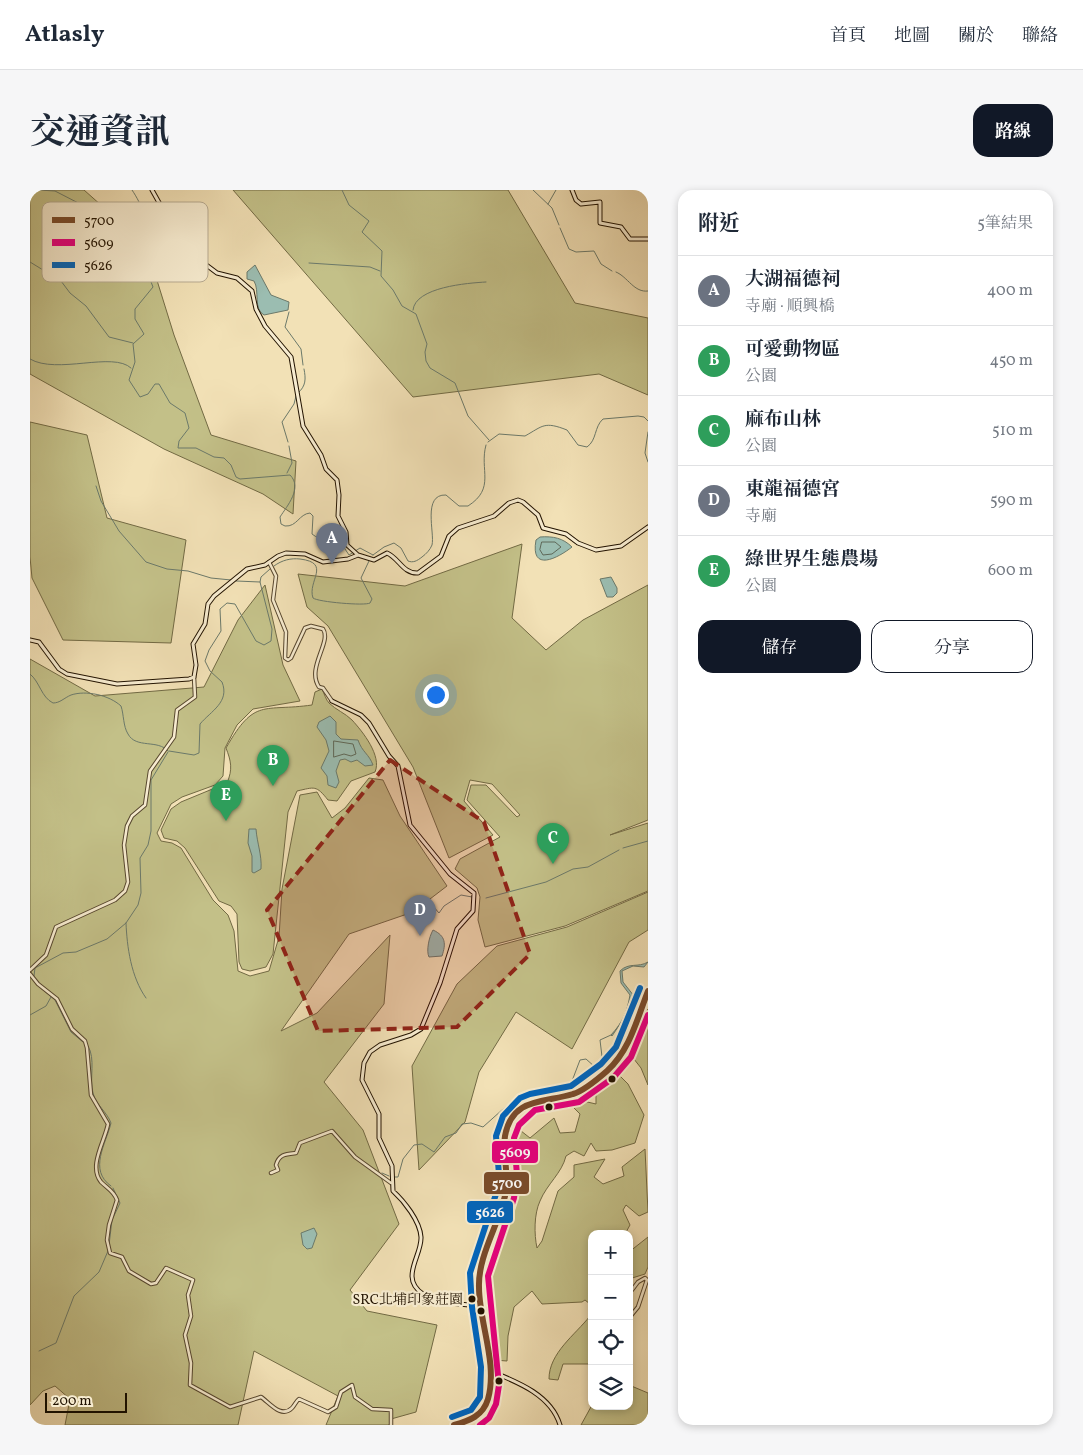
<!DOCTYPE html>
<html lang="zh-TW">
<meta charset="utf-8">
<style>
:root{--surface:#fff;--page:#f6f6f7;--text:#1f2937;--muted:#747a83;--line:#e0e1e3;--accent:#111827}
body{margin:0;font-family:Vollkorn,"Noto Serif TC",serif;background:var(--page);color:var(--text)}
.controls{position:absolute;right:15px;bottom:15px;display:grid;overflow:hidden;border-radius:10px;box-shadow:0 2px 8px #0003}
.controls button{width:45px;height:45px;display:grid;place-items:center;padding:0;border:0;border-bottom:1px solid var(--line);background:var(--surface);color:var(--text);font:25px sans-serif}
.scale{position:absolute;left:15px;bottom:12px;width:82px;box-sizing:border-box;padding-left:5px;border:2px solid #221300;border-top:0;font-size:14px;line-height:18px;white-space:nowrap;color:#221300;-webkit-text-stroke:4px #f7ecd0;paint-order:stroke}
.you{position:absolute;left:405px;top:504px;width:18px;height:18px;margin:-12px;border:4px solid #fff;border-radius:50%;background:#1a73e8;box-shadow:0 0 0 8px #1a73e833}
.badge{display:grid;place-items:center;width:32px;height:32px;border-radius:50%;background:var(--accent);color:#fff;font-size:16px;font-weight:700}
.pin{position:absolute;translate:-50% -41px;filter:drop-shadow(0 1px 2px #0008)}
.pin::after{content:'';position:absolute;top:26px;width:18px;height:15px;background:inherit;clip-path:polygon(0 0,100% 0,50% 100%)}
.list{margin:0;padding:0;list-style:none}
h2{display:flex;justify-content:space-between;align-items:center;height:65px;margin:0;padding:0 20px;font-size:21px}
h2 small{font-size:16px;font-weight:400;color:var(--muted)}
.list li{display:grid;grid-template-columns:32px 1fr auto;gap:15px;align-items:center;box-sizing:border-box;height:70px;padding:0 20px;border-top:1px solid var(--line)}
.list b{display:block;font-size:19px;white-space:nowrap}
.list p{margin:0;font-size:16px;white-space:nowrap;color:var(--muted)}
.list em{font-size:16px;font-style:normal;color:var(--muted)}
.actions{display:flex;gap:10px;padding:15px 20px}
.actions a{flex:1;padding:11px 0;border:1px solid var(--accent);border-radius:15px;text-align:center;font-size:18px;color:var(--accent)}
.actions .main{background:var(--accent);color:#fff}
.icon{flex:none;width:28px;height:28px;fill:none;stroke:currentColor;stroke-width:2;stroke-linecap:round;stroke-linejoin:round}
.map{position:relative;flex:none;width:618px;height:1235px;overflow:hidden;border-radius:15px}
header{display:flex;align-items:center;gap:30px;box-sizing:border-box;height:70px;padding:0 25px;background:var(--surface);border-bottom:1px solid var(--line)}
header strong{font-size:24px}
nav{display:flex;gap:28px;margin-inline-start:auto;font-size:18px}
.intro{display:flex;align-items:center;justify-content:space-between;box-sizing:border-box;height:120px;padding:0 30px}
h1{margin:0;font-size:35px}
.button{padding:12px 22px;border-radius:15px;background:var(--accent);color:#fff;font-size:18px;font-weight:700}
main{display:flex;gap:30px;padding:0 30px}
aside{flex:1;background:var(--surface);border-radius:15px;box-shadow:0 2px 8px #0003}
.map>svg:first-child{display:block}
</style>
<header>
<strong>Atlasly</strong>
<nav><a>首頁</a><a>地圖</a><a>關於</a><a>聯絡</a></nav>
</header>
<div class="intro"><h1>交通資訊</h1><a class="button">路線</a></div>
<main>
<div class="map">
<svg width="618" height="1235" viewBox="0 0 618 1235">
<rect width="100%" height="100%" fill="#f2e1b6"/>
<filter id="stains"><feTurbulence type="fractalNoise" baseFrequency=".004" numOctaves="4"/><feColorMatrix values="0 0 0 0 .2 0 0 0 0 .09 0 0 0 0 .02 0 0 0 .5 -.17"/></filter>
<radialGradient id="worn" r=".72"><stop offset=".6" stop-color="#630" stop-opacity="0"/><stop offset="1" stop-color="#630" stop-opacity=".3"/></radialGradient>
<path fill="#c3c088" stroke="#726a44" d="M0 0H54L116 55 144 145 181 245 266 271 263 324 233 304 134 259 0 184Z
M203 0H478L545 113 618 128V205L569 184 383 207Z
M0 232 57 245 77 328 156 350 141 453 33 450 2 388 0 367Z
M492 354 482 428 516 460 553 430 618 395V630L580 645 618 633V701L535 736 455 757 448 730 450 707 447 698 425 679 430 669 470 647 437 610 441 595H456L487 627 490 625 462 594 440 590 434 611 463 645 419 668 383 577 298 436 277 417 268 384 375 396Z
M235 395 253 475 270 511 223 519 207 535 195 558 193 586 185 595 152 607 141 614 127 643 131 651 142 653 151 658 183 710 198 725 204 741 208 781 220 786 239 781 249 747 252 699 270 605 287 602 302 628 315 618 339 588 353 590 370 626 417 696 383 722 319 744 251 841 287 823 360 745 354 814 294 892 333 940 369 1034 320 1100 337 1121 407 1135 386 1222 361 1229 359 1235H296L308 1206 224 1161 208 1235H35L40 1209 25 1196 13 1201 0 1215V469L65 506 174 497 208 430Z
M292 499C294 503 296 510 299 513 306 520 315 523 322 530 333 542 352 566 345 582L321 591 307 611 298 610C286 595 285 597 267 601L258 622 243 764 236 777 220 781 212 779 209 772 207 724 201 716 189 711 155 658 147 651 134 648 131 640 141 619 151 612 197 593C203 579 201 571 196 558 225 507 233 522 282 515L285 502Z
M618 702V740L599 752 542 859 486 822 449 882 435 932 389 980 382 876 427 794 467 756 537 737Z
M618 819V895L611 878 600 864Z
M586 882 598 894 614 925 605 953 582 960 566 961 561 953 554 966 544 961 536 966C532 983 517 994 510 1011 504 1024 504 1044 507 1058L512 1051 528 1001 544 987V975L575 969 564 987 573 994 594 986 592 977 615 959 618 1022 609 1026 596 1015 593 1020 600 1035 595 1044H562V1174H533L528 1190 519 1189C519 1163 545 1145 560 1126V1114L555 1110 552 1112 512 1114 502 1101 484 1117 478 1146 477 1171 464 1170 457 1116 460 1079 485 1003 486 937 500 948 524 928 530 943 545 942 550 924 541 915 553 911 566 914V901Z
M618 1047V1077L615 1084 599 1089V1062Z
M599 1195 618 1203V1235H551L562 1215 599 1216Z"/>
<path fill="#9bbdb1" stroke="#6b796a" d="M225 75 241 105 259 112 258 120 234 125C223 119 230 101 224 91L217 89V82Z
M510 347C523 346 533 348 542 357 528 368 500 383 506 350Z
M581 387 587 398V403L583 407H577L570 389Z
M300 526 306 532V544L311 549 328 550C332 562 339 564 343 575L335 576 327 570 321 572 315 569 310 570 306 581 309 592 306 598 298 595 297 586 291 578 299 561 296 550 287 537 289 532Z
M226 639C227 653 232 665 231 679L224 683 222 682V666L218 653 219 639Z
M403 740C416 746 416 754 412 766L399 767C396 761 399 747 403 740Z
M618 772 614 777 603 776 592 781 593 792 604 806 600 819 582 846 581 845C593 832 597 822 600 805L591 793 590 781C599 772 608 778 618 772Z
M284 1038 287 1044 282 1058 277 1059 273 1055 271 1043Z"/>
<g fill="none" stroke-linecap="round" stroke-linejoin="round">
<path stroke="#5e6858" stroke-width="1" d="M512 352H525L531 357 522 364 513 365 510 360Z
M304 551 323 554 326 564 321 566 314 564 304 567Z"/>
<path stroke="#6b796a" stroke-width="1" d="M9 0 25 1 60 19 83 24 91 47 109 61 123 97 105 119V129L114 144 103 154 105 172 99 190 110 207 118 204 125 194H129L140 213 155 223 159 238 149 251 148 258H166L184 267 194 268 201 275 206 287 210 289 260 285C273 298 257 316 250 327L251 334 255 336C267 337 269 324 280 323L283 326 282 344C292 352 298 348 309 350L319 365 330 358 343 365
M102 0C111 13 122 38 119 53L109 61
M312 0 319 15 339 31 332 42 352 61 351 86 363 100 372 116 386 124 397 154 395 162 396 171 400 178 425 193 438 226 459 250
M503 0 522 18 529 35
M518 14 526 0
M530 38 539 59 546 62 564 61 571 74 582 81
M0 72 31 91 40 103 56 116 79 147 103 153
M279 73 340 77 350 81
M586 82C598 87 604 103 618 101
M383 120C385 97 438 93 456 92
M259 122 255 137 271 159 273 175
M0 169C27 185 83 161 101 178
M268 203C276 196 276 189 274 179
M618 242 615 263 618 272
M258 252 252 232 264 214 266 206
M458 252 469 244 495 246C513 236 514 231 537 240L548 255 557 257C567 250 564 237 573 229L608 226 614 227 618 231
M257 283 262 273 259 256
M66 296 71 311 89 341 116 372 137 379 158 381 181 388 201 390
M343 365 354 357 364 353 371 358 378 371C383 373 387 371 392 367 396 364 400 360 402 355 405 343 392 304 416 305L429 316H438C466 298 449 280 456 255
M244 376C252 370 261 368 270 369 302 373 277 391 283 408 288 412 335 416 340 413L342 409 331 388 339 371
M206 391 230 392
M0 484C10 492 11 507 23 513 30 513 34 508 41 505 56 500 79 505 91 516 94 525 93 536 98 544 106 559 128 549 138 561
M139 561 164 565 169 563 170 534C181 521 200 512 192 492L180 481 175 471 179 460 191 441 190 419 197 413 205 414 226 451 234 455 241 451 242 439 230 392 231 387 240 379
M593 658 618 651
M456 708 516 692 543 679 558 677 589 660
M382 723 403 716 409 723 414 716 431 705 442 707
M96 733C97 757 101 787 116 808
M4 786 5 778 33 763 46 762 77 749 96 733 108 715 111 703 110 668 118 655 121 641V590L138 562
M6 794 25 810 41 842 53 852
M0 825 16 816 21 807
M58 856C66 869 59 888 63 903 66 915 77 922 81 933 76 954 58 980 81 996
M513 902 521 904
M526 902 542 891 550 870 556 869 565 877 573 875 570 850 581 845
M352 983 359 986
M364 987H368L373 969 384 955 392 954 404 962 415 947 426 943 432 934 441 933 453 937 482 911 509 902
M79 1055 82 1030 90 1013 83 998
M9 1161 26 1153 44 1106 69 1082 78 1061"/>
<defs>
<path id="street" d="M239 372 246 386 243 410 256 442 255 468 258 470 261 468 275 438 281 436 293 439C302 452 276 478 289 497L293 498 302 511
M0 780 16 765 26 737 85 710 95 701 98 692 94 655 97 636 102 626 115 615 120 581 144 547 147 520 165 507 164 487
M0 784 8 794 27 809 42 839 55 851 57 858 61 905 78 934C75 951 58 976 71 992 77 998 84 1001 87 1010L79 1035 77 1050 80 1063 92 1067 99 1081 121 1094 126 1093 136 1078 163 1090 158 1105 161 1126 155 1145 161 1173 160 1195 200 1217 231 1207C239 1212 251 1229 262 1218 265 1215 266 1211 269 1209L298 1222 306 1217 311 1202 322 1195 325 1207 342 1219 361 1220V1235
M241 983 248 980 246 975C249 964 256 964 266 963L270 953 302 941 325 967 361 993
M599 1128 608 1117 617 1090 615 1088 608 1092 602 1100
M599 1139 600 1140"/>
<path id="secondary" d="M122 0 150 50 159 62 187 83 207 88 222 101 226 119 235 136 261 167 273 236 291 265 296 279 307 290 309 305 308 326 316 342 317 355 328 365
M542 0 546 10 551 14 570 12V33L591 37 600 49H618
M0 450 9 452 29 479 37 484 87 494 159 489 164 487 166 475 163 454 175 434 178 414 184 406 217 379 235 375 248 366 256 363 275 364 293 372 318 369 328 365 344 370 357 363C369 368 373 384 388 383L411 366 419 346 428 338 464 326 479 313 488 310 493 312 508 325 513 338 536 344 548 353 566 360 591 356 618 337
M302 511 331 525 339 533 359 566 368 576 380 635 420 684 444 703 443 721 427 739 410 793 391 839 381 845 350 855 340 862 334 873 332 890 349 924V948L362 976 363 1001C374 1011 390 1031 391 1047 392 1066 369 1088 393 1104 408 1114 433 1114 450 1116
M458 1180C485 1191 521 1204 530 1235"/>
<path id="primary" d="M424 1235C434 1232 445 1230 452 1222 474 1196 444 1118 449 1084L475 1006 478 985 475 947 481 930 494 916 502 912 545 904 577 881 594 862 618 801"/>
</defs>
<use href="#street" stroke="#56462e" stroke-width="4.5"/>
<use href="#secondary" stroke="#221300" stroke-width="5"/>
<use href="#primary" stroke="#221300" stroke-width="5.5"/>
<use href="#street" stroke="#f7ecd0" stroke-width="2.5"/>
<use href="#secondary" stroke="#f7ecd0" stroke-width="3"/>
<use href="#primary" stroke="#f2e1b6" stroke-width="4"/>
<defs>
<path id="bus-1" d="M424 1235C439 1231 453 1226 458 1209 468 1173 449 1133 449 1097 448 1066 468 1036 475 1006 480 985 472 965 475 946 482 907 514 913 543 904 554 901 569 888 577 881 600 860 607 829 618 801"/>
<path id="bus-2" d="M450 1235 459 1228 466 1214 469 1195 458 1086 484 1008 487 985 484 948 489 935 505 920 549 912 583 888 601 867 618 825"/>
<path id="bus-3" d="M422 1227 441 1220 450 1207 451 1177 442 1117 440 1083 466 1004 469 985 466 946 473 926 490 908 500 904 541 896 571 874 586 857 610 798"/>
</defs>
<use href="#bus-1" stroke="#f7ecd0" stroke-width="10"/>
<use href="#bus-2" stroke="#f7ecd0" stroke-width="10"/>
<use href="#bus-3" stroke="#f7ecd0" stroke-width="10"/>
<use href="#bus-1" stroke="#7a4b2a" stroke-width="6"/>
<use href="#bus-2" stroke="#e5007d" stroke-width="6"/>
<use href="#bus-3" stroke="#0065bd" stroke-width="6"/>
</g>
<path fill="#8f2418" fill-opacity="0.2" stroke="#8f2418" stroke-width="4" stroke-dasharray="10 6" stroke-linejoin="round" d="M360 570 454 632 500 764 427 837 288 841 237 720Z"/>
<g fill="#221300" stroke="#f7ecd0" stroke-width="2">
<circle cx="582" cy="889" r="4.5"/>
<circle cx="519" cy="917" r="4.5"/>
<circle cx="442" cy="1109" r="4.5"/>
<circle cx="451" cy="1121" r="4.5"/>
<circle cx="469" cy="1191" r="4.5"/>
</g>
<g text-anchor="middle" stroke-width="4.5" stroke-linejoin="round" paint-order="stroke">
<g font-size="14" fill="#221300" stroke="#f7ecd0" text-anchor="end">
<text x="433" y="1114">SRC北埔印象莊園</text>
</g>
</g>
<rect x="12" y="12" width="166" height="80" rx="8" fill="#f7ecd0" stroke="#b7ab92" stroke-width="1"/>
<rect x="22" y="27" width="23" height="6" fill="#7a4b2a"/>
<rect x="22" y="49" width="23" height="7" fill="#e5007d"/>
<rect x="22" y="72" width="23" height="6" fill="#0065bd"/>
<g font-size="14" fill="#221300">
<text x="54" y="35">5700</text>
<text x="54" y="57">5609</text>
<text x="54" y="80">5626</text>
</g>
<g stroke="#f7ecd0" stroke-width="2">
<rect x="461" y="950" width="48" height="24" rx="5" fill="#e5007d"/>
<rect x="453" y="981" width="47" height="24" rx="5" fill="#7a4b2a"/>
<rect x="436" y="1010" width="48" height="24" rx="5" fill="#0065bd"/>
</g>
<g font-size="14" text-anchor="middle" font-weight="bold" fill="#fff">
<text x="485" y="967">5609</text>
<text x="477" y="998">5700</text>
<text x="460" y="1027">5626</text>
</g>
<rect width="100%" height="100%" filter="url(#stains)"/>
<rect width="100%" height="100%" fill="url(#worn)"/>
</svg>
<div class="controls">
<button>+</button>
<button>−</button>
<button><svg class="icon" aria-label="locate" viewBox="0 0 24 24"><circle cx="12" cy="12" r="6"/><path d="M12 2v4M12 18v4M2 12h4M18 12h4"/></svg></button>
<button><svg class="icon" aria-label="layers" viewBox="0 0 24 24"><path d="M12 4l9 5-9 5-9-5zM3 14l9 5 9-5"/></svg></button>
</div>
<div class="scale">200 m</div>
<div class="you"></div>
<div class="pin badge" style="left:302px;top:374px;background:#6b7280">A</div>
<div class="pin badge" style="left:243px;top:596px;background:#2e9e5b">B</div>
<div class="pin badge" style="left:523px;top:674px;background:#2e9e5b">C</div>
<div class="pin badge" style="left:390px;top:746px;background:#6b7280">D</div>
<div class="pin badge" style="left:196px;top:631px;background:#2e9e5b">E</div>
</div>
<aside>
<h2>附近<small>5筆結果</small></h2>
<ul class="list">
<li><span class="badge" style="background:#6b7280">A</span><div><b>大湖福德祠</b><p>寺廟 · 順興橋</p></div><em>400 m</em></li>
<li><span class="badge" style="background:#2e9e5b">B</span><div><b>可愛動物區</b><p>公園</p></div><em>450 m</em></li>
<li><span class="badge" style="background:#2e9e5b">C</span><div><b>麻布山林</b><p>公園</p></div><em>510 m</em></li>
<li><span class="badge" style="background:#6b7280">D</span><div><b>東龍福德宮</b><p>寺廟</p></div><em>590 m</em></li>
<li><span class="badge" style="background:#2e9e5b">E</span><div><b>綠世界生態農場</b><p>公園</p></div><em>600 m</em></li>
</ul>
<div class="actions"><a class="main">儲存</a><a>分享</a></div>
</aside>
</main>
